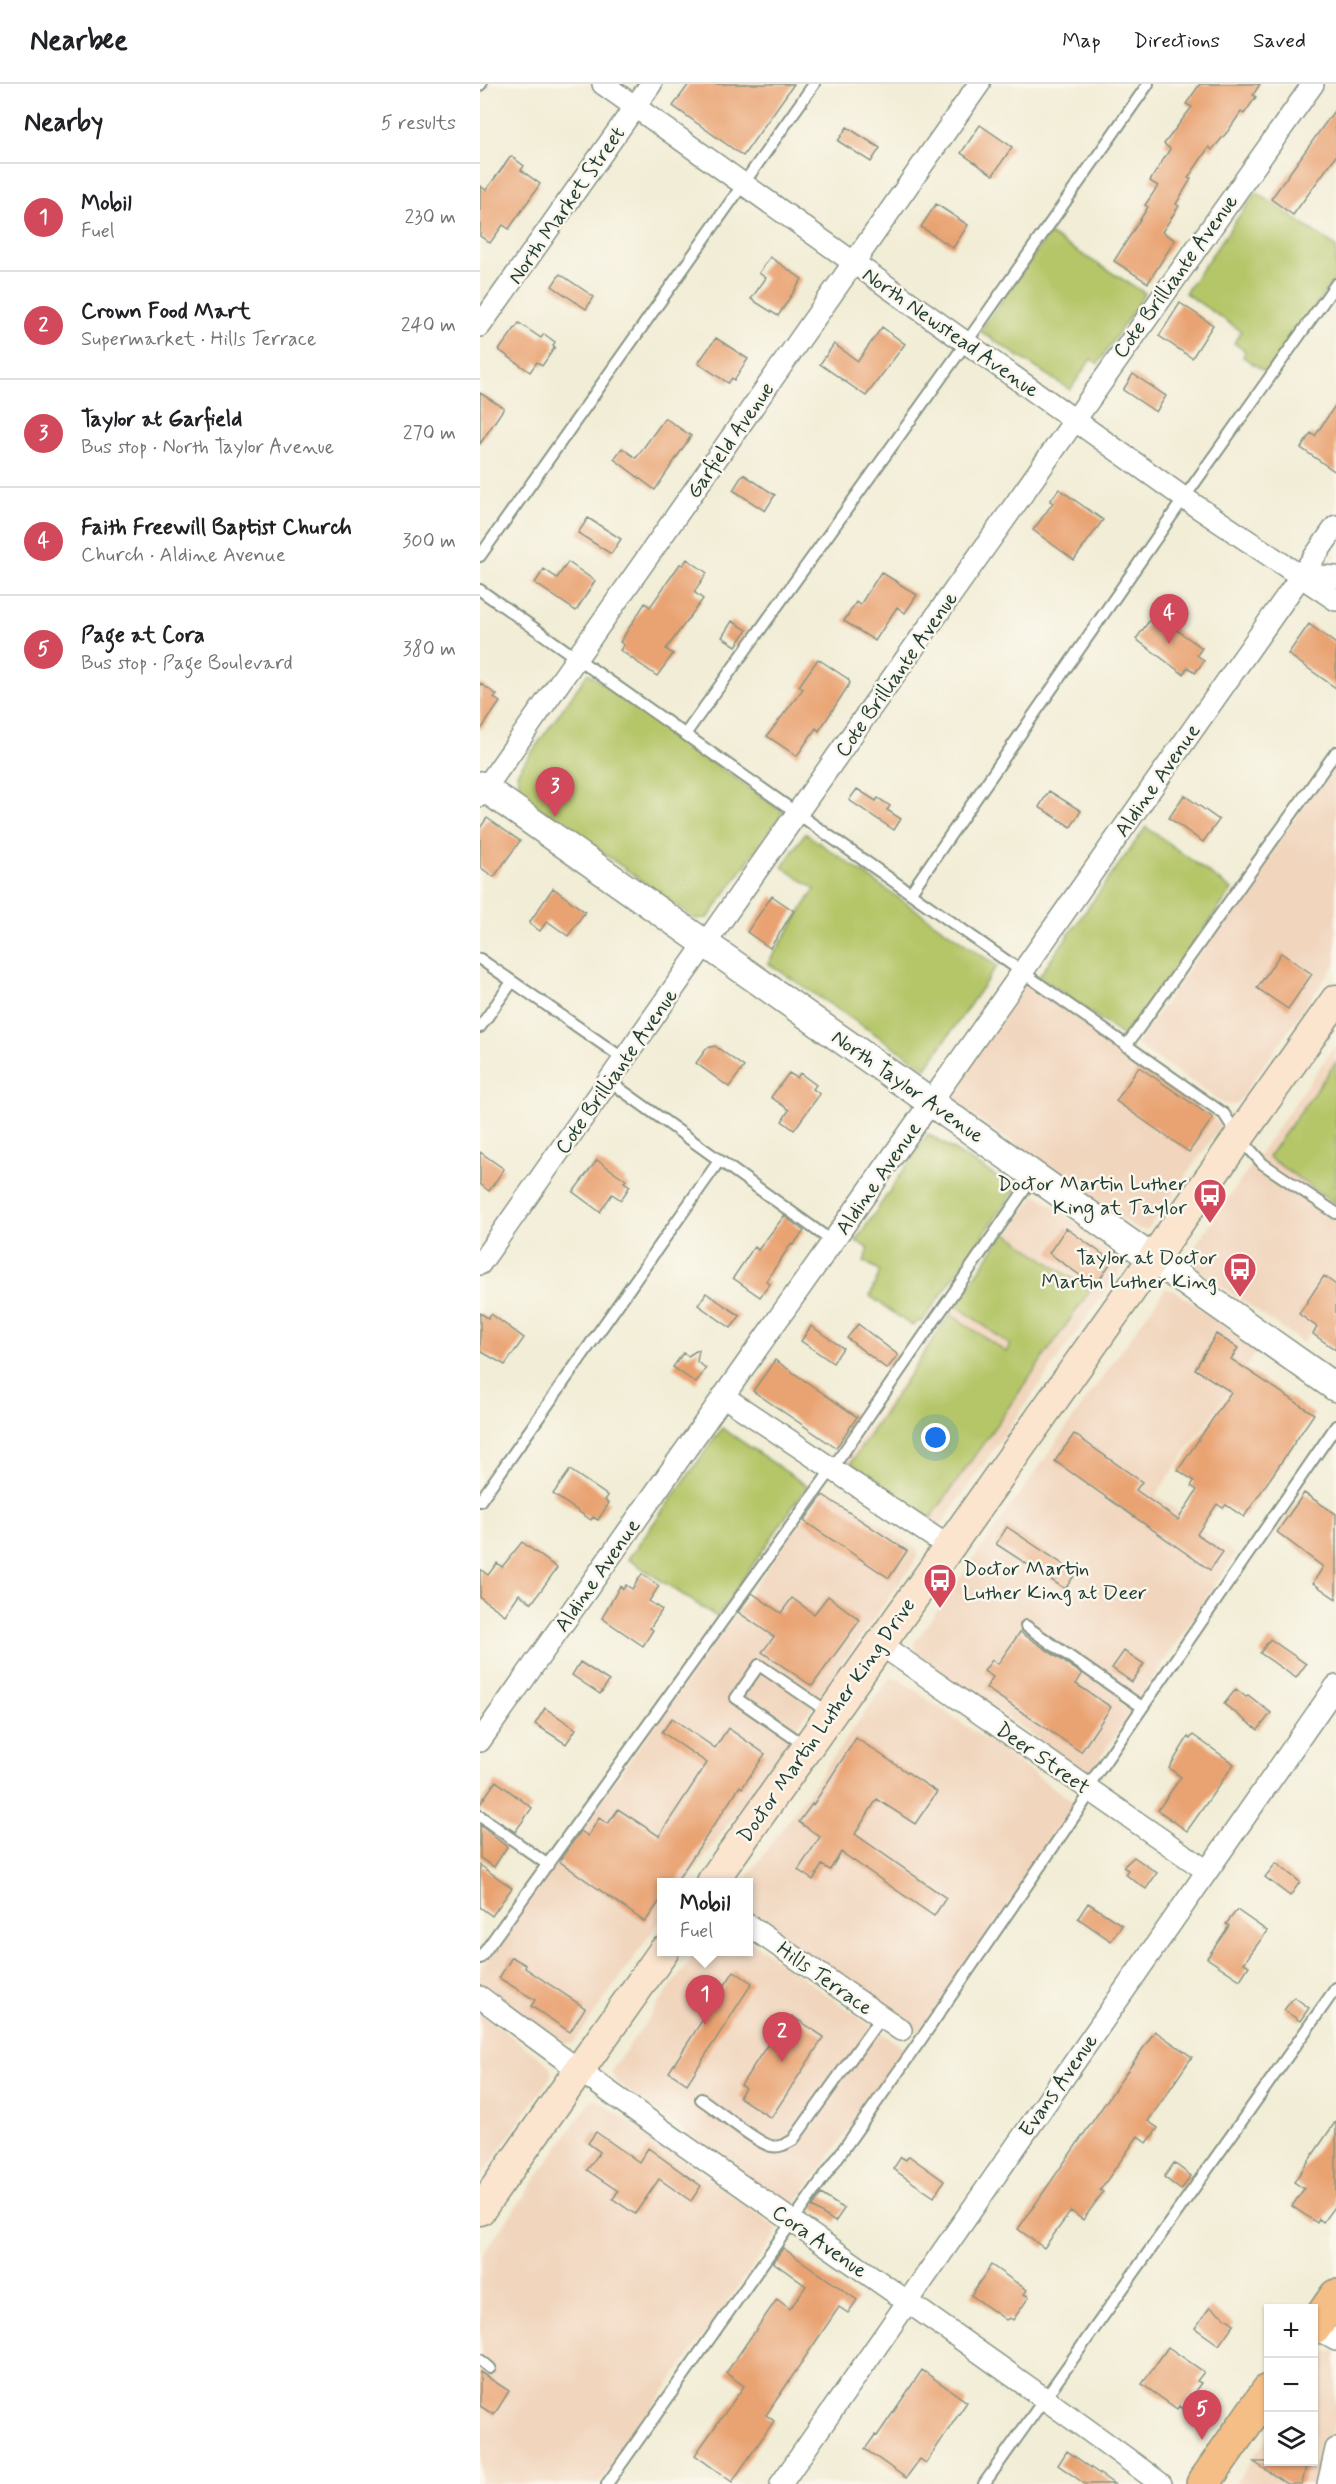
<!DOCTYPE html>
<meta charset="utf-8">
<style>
:root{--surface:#fff;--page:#f6f6f6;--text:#202124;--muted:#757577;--line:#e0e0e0;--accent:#d1495b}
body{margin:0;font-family:Mynerve,sans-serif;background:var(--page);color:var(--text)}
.controls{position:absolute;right:18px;bottom:18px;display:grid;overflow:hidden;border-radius:0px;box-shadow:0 2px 4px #0004}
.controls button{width:54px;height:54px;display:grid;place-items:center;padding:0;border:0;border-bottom:2px solid var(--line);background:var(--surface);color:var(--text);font:30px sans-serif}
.you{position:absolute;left:456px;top:1354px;width:21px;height:21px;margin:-15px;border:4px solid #fff;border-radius:50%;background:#1a73e8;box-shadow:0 0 0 9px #1a73e833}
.badge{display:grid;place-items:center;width:39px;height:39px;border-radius:50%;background:var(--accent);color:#fff;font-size:20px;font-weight:700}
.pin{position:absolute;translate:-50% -50px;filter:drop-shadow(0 2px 3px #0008)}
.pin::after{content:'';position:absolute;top:32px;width:21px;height:18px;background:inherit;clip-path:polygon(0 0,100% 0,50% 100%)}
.popup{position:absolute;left:177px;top:1794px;width:96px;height:78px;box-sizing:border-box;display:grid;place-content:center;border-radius:0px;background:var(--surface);filter:drop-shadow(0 2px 4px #0005);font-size:20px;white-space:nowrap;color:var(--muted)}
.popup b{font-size:22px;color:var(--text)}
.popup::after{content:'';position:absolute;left:50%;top:100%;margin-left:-12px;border:12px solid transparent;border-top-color:var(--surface)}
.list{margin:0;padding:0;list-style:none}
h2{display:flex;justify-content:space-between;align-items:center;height:78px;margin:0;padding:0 24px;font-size:26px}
h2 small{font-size:20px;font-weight:400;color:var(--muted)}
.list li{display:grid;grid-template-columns:39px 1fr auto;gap:18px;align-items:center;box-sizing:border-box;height:108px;padding:0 24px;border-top:2px solid var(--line)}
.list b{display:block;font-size:22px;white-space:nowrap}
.list p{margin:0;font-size:20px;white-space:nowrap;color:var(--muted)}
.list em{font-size:20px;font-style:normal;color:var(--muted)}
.icon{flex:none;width:33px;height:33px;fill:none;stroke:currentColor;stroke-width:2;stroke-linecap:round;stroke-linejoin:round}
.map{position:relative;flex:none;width:856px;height:2400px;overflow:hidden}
header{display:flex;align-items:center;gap:36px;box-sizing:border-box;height:84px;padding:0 30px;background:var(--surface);border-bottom:2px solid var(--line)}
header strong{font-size:28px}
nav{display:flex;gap:33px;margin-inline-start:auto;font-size:21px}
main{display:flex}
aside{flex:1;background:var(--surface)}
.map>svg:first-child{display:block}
</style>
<header>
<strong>Nearbee</strong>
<nav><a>Map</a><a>Directions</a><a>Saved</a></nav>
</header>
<main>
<aside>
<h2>Nearby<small>5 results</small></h2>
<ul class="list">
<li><span class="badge">1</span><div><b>Mobil</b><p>Fuel</p></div><em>230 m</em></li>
<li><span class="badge">2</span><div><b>Crown Food Mart</b><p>Supermarket · Hills Terrace</p></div><em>240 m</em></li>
<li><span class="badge">3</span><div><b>Taylor at Garfield</b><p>Bus stop · North Taylor Avenue</p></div><em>270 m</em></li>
<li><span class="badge">4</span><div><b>Faith Freewill Baptist Church</b><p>Church · Aldine Avenue</p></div><em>300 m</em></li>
<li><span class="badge">5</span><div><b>Page at Cora</b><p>Bus stop · Page Boulevard</p></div><em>380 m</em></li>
</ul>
</aside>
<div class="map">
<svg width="856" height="2400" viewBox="0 0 856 2400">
<rect width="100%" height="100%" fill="#fbf7ec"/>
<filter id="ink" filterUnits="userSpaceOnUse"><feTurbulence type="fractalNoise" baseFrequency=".0167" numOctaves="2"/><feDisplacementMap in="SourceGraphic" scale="12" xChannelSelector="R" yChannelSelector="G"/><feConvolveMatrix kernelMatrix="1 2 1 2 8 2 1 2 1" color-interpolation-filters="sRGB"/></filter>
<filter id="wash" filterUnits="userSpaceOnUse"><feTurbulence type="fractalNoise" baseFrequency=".008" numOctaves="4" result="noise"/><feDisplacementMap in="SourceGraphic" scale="24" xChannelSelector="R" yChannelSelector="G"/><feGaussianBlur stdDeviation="1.35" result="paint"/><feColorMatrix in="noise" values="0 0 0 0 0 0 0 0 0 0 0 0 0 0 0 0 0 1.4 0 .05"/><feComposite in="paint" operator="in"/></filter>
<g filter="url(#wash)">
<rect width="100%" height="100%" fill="#f2edd6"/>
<path fill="#f1d5bd" d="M856 676V879L758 1018 753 1021 744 1020 656 960Z
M548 897 742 1041 667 1146 657 1145 474 1018 472 1012 474 1001Z
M856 960V1211L823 1259 710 1180 709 1170Z
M556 1110 642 1172 645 1176 643 1182 462 1439 453 1443 362 1382Z
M685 1205 696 1207 778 1266 676 1411 755 1470 609 1691 438 1571 434 1564V1559Z
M346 1403 434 1464 438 1467 437 1474 207 1798H182L181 1835 95 1957 92 1960H84L0 1902V1885Z
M412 1594 422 1597 598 1721 438 1949 269 1830 268 1798H264L409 1595Z
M269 1856 426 1966 312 2125 137 1999 132 1990 133 1984 216 1868H268Z
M0 1928 71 1983 72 1988 70 1994 0 2095Z
M114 2016 120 2017 299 2145 119 2400H0V2174L110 2018Z
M856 2267V2331L838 2400H755L788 2353V2378H834V2288L847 2268Z"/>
<path fill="#b5c669" stroke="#6a824e" stroke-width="1.5" d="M776 108 856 163V193L787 289 763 273 765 267 754 259 761 247 705 209Z
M569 150 665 209 618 280 611 275 590 306 500 247Z
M108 589 303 728 228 834 215 835 34 705 39 699 37 689Z
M666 743 752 806 646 954 559 892Z
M325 749 517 882 446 984 288 879 335 805 302 783Z
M856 978V1120L788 1073Z
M448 1050 536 1105 442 1238 439 1237 432 1242 390 1212 400 1187 384 1177 389 1165 376 1157Z
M525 1148 610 1207 451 1434 371 1379 470 1230 526 1268 530 1261 476 1221Z
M242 1344 327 1402 237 1533 148 1475Z"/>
<g id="blocks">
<path fill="#e9a271" d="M209 0H314L263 72 193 22Z
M720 0H780L773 11 776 13 764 30 761 28 748 47 732 66 729 63 708 94 711 95 696 120 699 122 682 148 695 156 668 199 634 177 668 123 665 121 678 102 670 97 690 65 684 60 712 23 706 20Z
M856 24V72L813 131 791 115Z
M500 41 532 63 513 91 481 69Z
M367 43 400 64 391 78 358 57Z
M31 72 44 82 41 86 60 100 29 145 23 141 10 159 0 152V102L6 106Z
M456 120 488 141 473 164 441 143Z
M290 173 322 195 298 232 271 215 286 194 279 189Z
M80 190 114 213 106 225 72 202Z
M700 219 733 241 712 274 679 252Z
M39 239 61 254 64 250 75 258 73 262 75 263 62 282 57 278 50 288 19 266Z
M402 243 425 260 386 312 340 280 354 260 378 277Z
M236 254 268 275 254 296 252 294 248 299 218 279Z
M653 290 686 312 676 328 643 306Z
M0 309 24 324 0 360Z
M856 320V388L821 364 831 349 835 352Z
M185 334 211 352 175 406 134 375 142 364 156 374Z
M263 390 295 411 285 427 253 406Z
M579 405 623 436 594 476 553 446 573 419 570 417Z
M108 434 141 455 131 470 98 449Z
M207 475 227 489 214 508 223 515 186 565 193 570 177 592 140 566 144 561 140 558 165 519 170 523 200 480 203 481Z
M88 478 115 497 96 527 55 499 64 485 77 494Z
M401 488 437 511 425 529 417 523 395 557 364 537 376 518 380 521Z
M674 530 722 564 717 571 724 577 715 589 708 583 703 590 656 555Z
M252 537 267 546 256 562 242 553Z
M829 540 856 560V604L808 570Z
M338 575 368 595 370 599 339 647 336 644 317 672 287 652 323 605 319 602Z
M0 599 17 611 14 614 20 618 0 647Z
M377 705 396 717 398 714 410 722 407 726 421 735 414 746 369 716Z
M569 707 601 727 591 743 559 723Z
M704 711 739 736 723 758 689 734Z
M7 734 40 757 14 793 0 783V744Z
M73 804 105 828 88 852 67 837 60 847 49 839Z
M292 812 314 827 290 864 267 848Z
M801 869 832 890 808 925 777 904Z
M235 962 264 983 249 1003 216 979 227 964Z
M659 983 733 1034 709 1068 636 1017Z
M309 989 317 994 320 989 336 1001 333 1005 340 1010 314 1046 302 1037 309 1026 291 1013Z
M0 1068 24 1085 9 1107 0 1100Z
M117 1076 146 1096 144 1098 150 1102 141 1116 132 1110 120 1128 93 1108Z
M304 1132 324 1147 313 1161 311 1160 286 1197 290 1200 280 1213 253 1194 272 1166 275 1163 278 1166Z
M586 1144 632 1177 615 1202 569 1169Z
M844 1192 856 1201V1266L833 1250 837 1243 819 1230Z
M226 1209 260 1232 251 1244 218 1221Z
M0 1229 8 1234 11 1230 44 1254 25 1281 0 1267Z
M378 1240 418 1271 407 1285 367 1254Z
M331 1242 363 1264 353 1279 321 1257Z
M736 1250 758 1264 751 1275 834 1330 764 1433 746 1421 743 1424 737 1420 717 1450 743 1468 730 1486 575 1377 594 1350 662 1398 656 1406 698 1436 717 1406 711 1402 714 1397 698 1386 751 1308 715 1285Z
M219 1265 217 1278 226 1284 216 1299 193 1283 203 1269 208 1272Z
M295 1276 377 1333 356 1364 273 1307Z
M90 1386 128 1412 125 1416 129 1419 118 1436 113 1433 111 1436 73 1410Z
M824 1409 856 1430V1515L833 1499 843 1483 797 1448Z
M343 1411 427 1467 409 1494 324 1437Z
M527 1443 596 1489 585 1505 516 1460Z
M42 1458 77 1484 52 1519 39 1510 25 1531 0 1513V1485L8 1491 17 1479 22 1483Z
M162 1490 179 1502 169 1517 182 1526 170 1544 173 1546 163 1562 122 1534 140 1502 143 1505 146 1501 152 1505Z
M272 1509 301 1529 312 1514 334 1530 348 1512 380 1536 332 1602 282 1568 294 1553 258 1528Z
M540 1548 602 1590 596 1600 631 1623 601 1668 506 1604 513 1593 504 1587 512 1576 518 1580Z
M790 1555 826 1580 816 1594 780 1569Z
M644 1567 664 1580 652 1598 632 1584Z
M100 1578 129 1597 120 1610 92 1591Z
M756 1605 766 1613 768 1611 791 1629 778 1646 744 1620Z
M65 1624 96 1645 86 1660 55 1640Z
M192 1634 235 1664 248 1644 285 1670 262 1704 260 1702 196 1798H182V1814L165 1838 79 1777 101 1747 108 1752 119 1734 128 1740 138 1725 179 1752 227 1679 182 1648Z
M713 1651 754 1680 707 1747 678 1726 701 1693 689 1684 708 1653 710 1655Z
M376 1654 457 1708 435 1740 397 1715 375 1750 466 1814 454 1832 361 1768 350 1786 342 1781 333 1796 318 1786 340 1753 319 1738 332 1720 333 1721Z
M16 1697 52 1724 35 1748 0 1725V1720Z
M0 1741 27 1763 14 1783 0 1774Z
M654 1773 677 1789 666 1805 645 1790 648 1786 643 1783Z
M796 1779 820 1798 810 1812 785 1793Z
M0 1781 32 1804 12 1832 0 1823Z
M608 1819 642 1841 631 1857 598 1834Z
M757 1826 787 1847 764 1879 769 1882 760 1896 727 1874 749 1842 746 1840Z
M32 1873 46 1881 45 1884 105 1924 90 1948 51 1922 55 1916 19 1894Z
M254 1887 272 1899 207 2000 189 1988Z
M814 1913 829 1924 820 1937 804 1926Z
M312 1932 344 1953 291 2034 259 2013 265 2004 261 2001 293 1952 297 1955Z
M675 1947 712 1973 668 2037 678 2044 667 2059 658 2052 620 2106 623 2108 603 2136 591 2127 564 2164 538 2145Z
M856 2037V2120L843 2138 839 2135 837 2139 812 2122 824 2105 814 2098Z
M116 2048 159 2078 168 2064 221 2102 211 2117 179 2095 155 2130 133 2115 138 2107 107 2086 120 2068 108 2059Z
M429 2072 464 2097 454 2113 413 2085 421 2073 426 2076Z
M694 2079 711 2092 701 2106 684 2093Z
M341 2110 364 2125 355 2138 332 2123Z
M303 2164 377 2216 368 2229 359 2223 286 2331 294 2337 252 2398 215 2371 264 2302 246 2289 297 2215 310 2225 326 2202 293 2178Z
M511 2181 547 2206 544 2210 549 2213 533 2236 530 2234 526 2236 491 2211Z
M730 2223 754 2240 739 2261 715 2244Z
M688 2263 724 2288 717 2297 721 2299 702 2325 699 2322 697 2325 662 2300Z
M442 2286 487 2318 446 2379 440 2375 426 2394 385 2365 395 2351 397 2352Z
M0 2288 29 2307 14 2331 0 2322Z
M587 2367 607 2381 634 2400H605L578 2381Z
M774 2378H827L822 2400H807Z"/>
</g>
</g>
<g filter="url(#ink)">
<use href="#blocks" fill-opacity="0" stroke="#889585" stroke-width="1.5"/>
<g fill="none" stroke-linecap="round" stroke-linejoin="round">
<defs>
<path id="service" d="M0 1 1 0
M0 472 334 0
M0 506 744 1030 759 1053 783 1080 856 1129
M206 649 486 259 668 0
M431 808 704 414 856 200
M0 875 144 975
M0 943 32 898
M646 962 856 668
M129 997 353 1158
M0 1417 239 1077
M546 1542 662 1623
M327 1663 256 1614 279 1581 348 1628
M607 1704 856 1342
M0 1732 68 1781
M0 1874 352 1385 554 1092
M221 2015C236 2025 277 2059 291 2062 299 2064 306 2060 313 2056L401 1933
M0 2276 10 2284
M127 2400 442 1954 611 1708
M504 2400 856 1904"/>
<path id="minor" d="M123 0 704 414 856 516
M0 242 171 0
M822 491 856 493
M0 712 499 0
M0 1180C277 786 553 392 833 0
M243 1312 469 1463
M400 1560 727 1787
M0 1657C285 1252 573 848 856 442
M268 1841 421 1946
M0 1913C223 2081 458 2233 681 2400
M834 2244 856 2256
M301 2400 856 1602
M848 2400 856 2365"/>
<path id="tertiary" d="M0 701 856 1304"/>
<path id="secondary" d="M232 1798 856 916
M0 2126 183 1868"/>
<path id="primary" d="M834 2244 856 2212
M723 2400 788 2307"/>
</defs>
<use href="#service" stroke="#889585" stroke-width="14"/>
<use href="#minor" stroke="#889585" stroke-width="24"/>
<use href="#tertiary" stroke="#889585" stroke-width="30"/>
<use href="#secondary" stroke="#889585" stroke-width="33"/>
<use href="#primary" stroke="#889585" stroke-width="36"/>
<use href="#service" stroke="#fff" stroke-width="10"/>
<use href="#minor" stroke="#fff" stroke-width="21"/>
<use href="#tertiary" stroke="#fff" stroke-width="27"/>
<use href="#secondary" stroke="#fbe5cf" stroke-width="30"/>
<use href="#primary" stroke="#f5be86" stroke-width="33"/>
</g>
</g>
<defs>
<symbol id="bus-pin" viewBox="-11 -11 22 30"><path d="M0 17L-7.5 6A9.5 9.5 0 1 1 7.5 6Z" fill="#d1495b" stroke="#fbf7ec"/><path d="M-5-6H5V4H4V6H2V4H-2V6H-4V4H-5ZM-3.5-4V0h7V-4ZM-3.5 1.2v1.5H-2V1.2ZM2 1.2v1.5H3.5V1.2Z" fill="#fff"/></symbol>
</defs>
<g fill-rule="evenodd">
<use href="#bus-pin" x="711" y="1092" width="38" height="52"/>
<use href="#bus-pin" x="741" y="1166" width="38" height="52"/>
<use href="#bus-pin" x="441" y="1477" width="38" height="52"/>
</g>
<g text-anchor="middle" stroke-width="5" stroke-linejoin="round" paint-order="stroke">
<g font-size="21" fill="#1f3d34" stroke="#fbf7ec">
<text transform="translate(86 121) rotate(-55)" y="7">North Market Street</text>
<text transform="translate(695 192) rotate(-54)" y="7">Cote Brilliante Avenue</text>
<text transform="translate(471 248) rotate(35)" y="7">North Newstead Avenue</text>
<text transform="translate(250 356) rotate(-55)" y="7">Garfield Avenue</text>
<text transform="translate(416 590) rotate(-55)" y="7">Cote Brilliante Avenue</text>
<text transform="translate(677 696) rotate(-55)" y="7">Aldine Avenue</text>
<text transform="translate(136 987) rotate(-55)" y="7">Cote Brilliante Avenue</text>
<text transform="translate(428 1002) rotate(35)" y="7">North Taylor Avenue</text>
<text transform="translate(398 1094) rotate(-55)" y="7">Aldine Avenue</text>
<text transform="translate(117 1491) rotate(-55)" y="7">Aldine Avenue</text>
<text transform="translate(346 1636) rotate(-55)" y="7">Doctor Martin Luther King Drive</text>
<text transform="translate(563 1674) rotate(35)" y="7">Deer Street</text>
<text transform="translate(345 1894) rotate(35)" y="7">Hills Terrace</text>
<text transform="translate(578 2001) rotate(-55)" y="7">Evans Avenue</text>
<text transform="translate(340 2157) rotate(35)" y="7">Cora Avenue</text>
</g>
<g font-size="21" fill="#1f3d34" stroke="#fbf7ec" text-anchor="end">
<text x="707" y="1106">Doctor Martin Luther<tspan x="707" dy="24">King at Taylor</tspan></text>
<text x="737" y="1180">Taylor at Doctor<tspan x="737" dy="24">Martin Luther King</tspan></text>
<text x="483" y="1491" text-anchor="start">Doctor Martin<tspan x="483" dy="24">Luther King at Deer</tspan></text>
</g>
</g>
</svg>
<div class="controls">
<button>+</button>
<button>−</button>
<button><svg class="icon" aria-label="layers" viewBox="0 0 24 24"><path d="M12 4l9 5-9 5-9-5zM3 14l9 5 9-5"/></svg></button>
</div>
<div class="you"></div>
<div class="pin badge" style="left:225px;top:1941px">1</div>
<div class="popup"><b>Mobil</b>Fuel</div>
<div class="pin badge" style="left:302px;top:1978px">2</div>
<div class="pin badge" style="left:75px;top:733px">3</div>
<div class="pin badge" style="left:689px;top:560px">4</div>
<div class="pin badge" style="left:722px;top:2356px">5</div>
</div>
</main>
